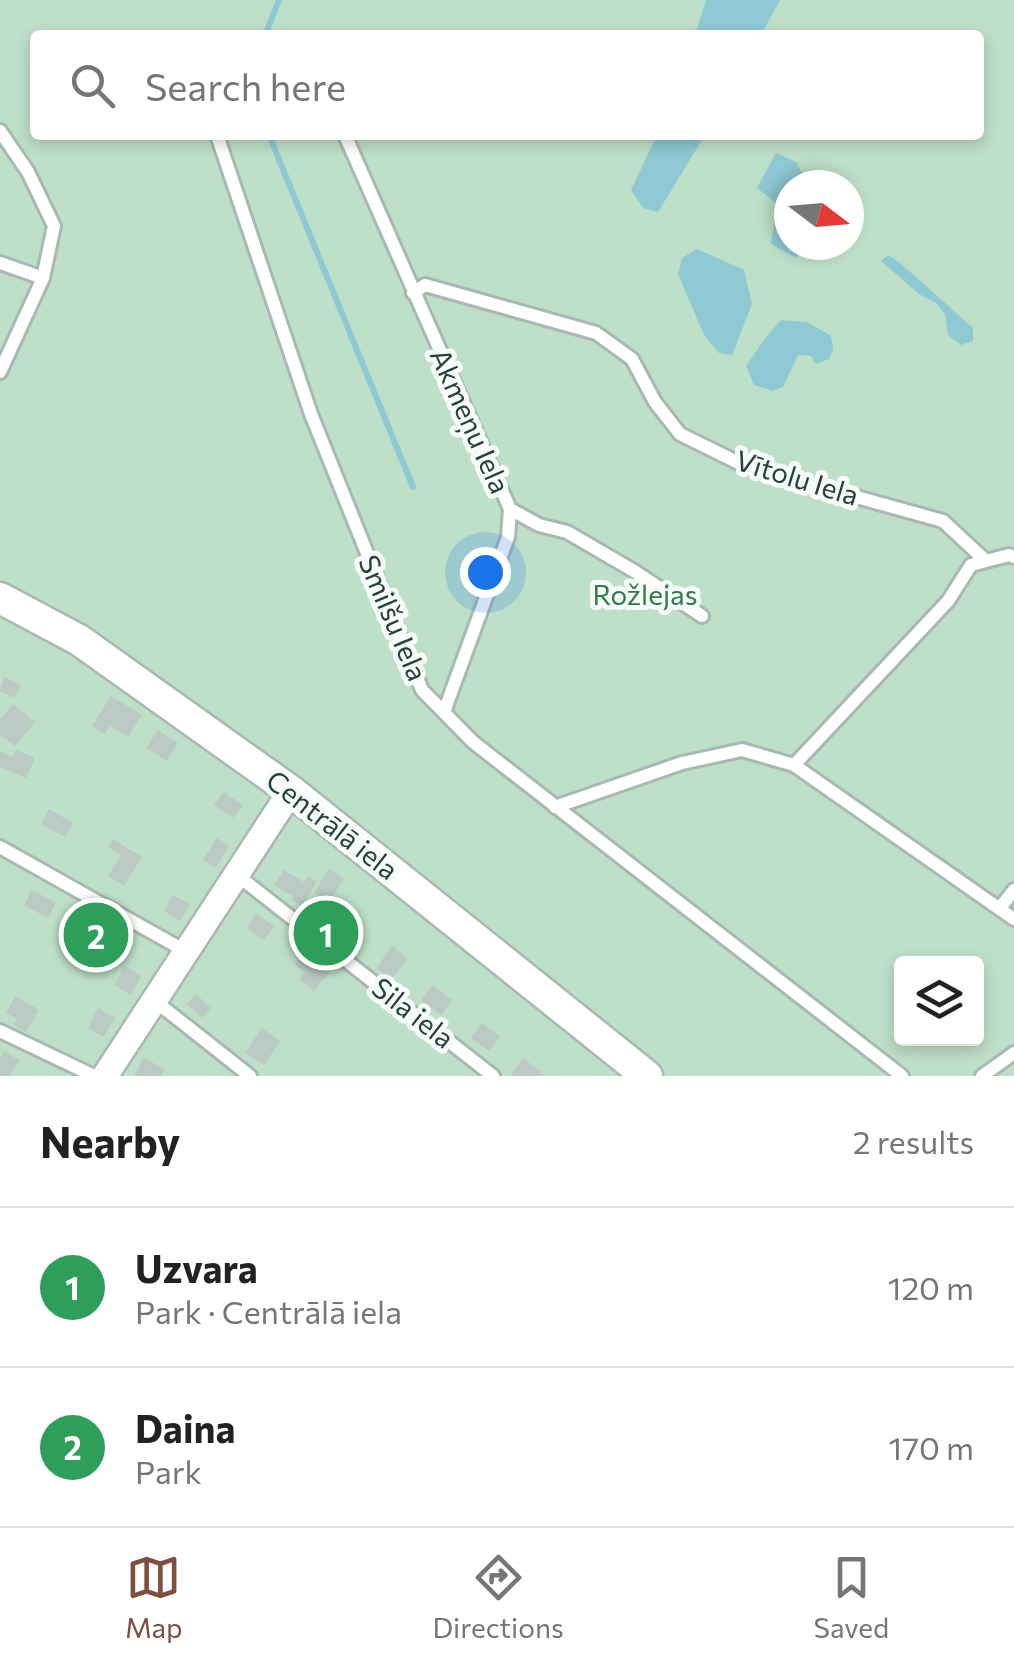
<!DOCTYPE html>
<meta charset="utf-8">
<style>
:root{--surface:#fff;--page:#f2f2f2;--text:#222;--muted:#767676;--line:#e0e0e0;--accent:#804e3d}
body{margin:0;font-family:Commissioner,sans-serif;background:var(--page);color:var(--text)}
.controls{position:absolute;right:30px;bottom:30px;display:grid;overflow:hidden;border-radius:10px;box-shadow:0 5px 15px #0003}
.controls button{width:90px;height:90px;display:grid;place-items:center;padding:0;border:0;border-bottom:2px solid var(--line);background:var(--surface);color:var(--text);font:50px sans-serif}
.compass{position:absolute;left:774px;top:170px;width:90px;height:90px;border-radius:50%;background:var(--surface);box-shadow:0 5px 15px #0003;rotate:106deg}
.you{position:absolute;left:485px;top:572px;width:35px;height:35px;margin:-25px;border:8px solid #fff;border-radius:50%;background:#1a73e8;box-shadow:0 0 0 15px #1a73e833}
.badge{display:grid;place-items:center;width:65px;height:65px;border-radius:50%;background:var(--accent);color:#fff;font-size:32px;font-weight:700}
.pin{position:absolute;translate:-50% -50%;border:5px solid #fff;box-shadow:0 2px 10px #0006}
.list{margin:0;padding:0;list-style:none}
h2{display:flex;justify-content:space-between;align-items:center;height:130px;margin:0;padding:0 40px;font-size:42px}
h2 small{font-size:32px;font-weight:400;color:var(--muted)}
.list li{display:grid;grid-template-columns:65px 1fr auto;gap:30px;align-items:center;box-sizing:border-box;height:160px;padding:0 40px;border-top:2px solid var(--line)}
.list b{display:block;font-size:38px;white-space:nowrap}
.list p{margin:0;font-size:32px;white-space:nowrap;color:var(--muted)}
.list em{font-size:32px;font-style:normal;color:var(--muted)}
.icon{flex:none;width:55px;height:55px;fill:none;stroke:currentColor;stroke-width:2;stroke-linecap:round;stroke-linejoin:round}
.map{position:relative;flex:none;width:1014px;height:1076px;overflow:hidden}
.search{position:absolute;background:var(--surface);box-shadow:0 5px 15px #0003;left:30px;right:30px;top:30px;height:110px;display:flex;align-items:center;gap:25px;box-sizing:border-box;padding:0 35px;border-radius:10px;color:var(--muted);font-size:38px}
.sheet{height:450px;background:var(--surface)}
nav{display:flex;justify-content:space-around;align-items:center;box-sizing:border-box;height:140px;border-top:2px solid var(--line);background:var(--surface);font-size:28px;color:var(--muted)}
nav a{display:grid;justify-items:center;gap:5px}
nav .on{color:var(--accent)}
.map>svg:first-child{display:block}
</style>
<div class="map">
<svg width="1014" height="1076" viewBox="0 0 1014 1076">
<rect width="100%" height="100%" fill="#e6efeb"/>
<path fill="#bfe0c8" fill-rule="evenodd" d="M0 0H1014V1076H0ZM35 35H979V135H35ZM789 185H849V245H789ZM902 964H976V1038H902Z"/>
<path fill="#8ec9d4" d="M706 0H780L761 35H695Z
M657 135H705L658 212 643 208 631 190Z
M776 153 796 162 808 185H789V245H806L796 258 771 244 777 204 757 188Z
M697 249 744 270 752 304 732 355 719 353 704 335 678 274 682 258Z
M888 255 899 262 973 328V341L961 345 948 335 945 314 936 303 919 294 881 261Z
M781 320 807 322 831 336 833 350 829 359 816 364 811 356 798 355 783 387 773 391 754 385 746 366 766 337Z"/>
<g fill="none" stroke-linecap="round" stroke-linejoin="round">
<path stroke="#8ec9d4" stroke-width="6" d="M265 35 279 0
M269 135 413 487"/>
</g>
<path fill="#bbcac4" d="M4 677 21 685 14 698 0 691Z
M111 696 142 715 128 737 110 726 105 734 92 726Z
M13 704 35 722 15 746 0 734V719Z
M158 730 178 743 167 761 146 748Z
M16 750 35 758 26 778 0 767V751L13 757Z
M224 792 243 805 233 818 214 805Z
M49 809 73 823 65 837 41 824Z
M217 838 229 846 216 868 203 860Z
M113 839 142 857 124 886 108 876 121 855 108 847Z
M329 869 344 879 329 902 314 892Z
M284 870 304 882 308 876 317 882 302 906 292 900 294 897 274 885Z
M32 890 56 903 48 918 24 905Z
M173 895 190 904 180 921 164 911Z
M321 899 331 906 334 902 342 907 337 913 348 922 340 932 335 929 331 934 323 927 328 922 312 910Z
M256 914 274 926 264 940 247 928Z
M90 920 108 930 95 956 80 948 83 941 80 939Z
M392 946 408 958 392 979 376 968Z
M310 955 315 960 312 963 321 971 324 966 330 971 314 991 299 979 305 972 295 965 299 959 304 963Z
M125 966 141 976 131 995 114 985Z
M432 985 452 1000 441 1015 421 1000Z
M196 994 211 1008 202 1018 187 1004Z
M15 996 39 1010 26 1032 13 1025 17 1019 6 1013Z
M98 1008 115 1018 104 1037 88 1028Z
M482 1023 500 1037 489 1051 471 1038Z
M262 1028 280 1041 264 1065 245 1053Z
M4 1051 19 1060 10 1076H0V1058Z
M144 1058 165 1069 161 1076H134Z
M523 1058 546 1076H510Z"/>
<g fill="none" stroke-linecap="round" stroke-linejoin="round">
<defs>
<path id="service" d="M0 131 28 172 54 226 43 278 0 372
M217 135 311 414 422 690 473 742 902 1076
M345 135 510 509 508 537 444 712
M0 263 43 278
M413 293 425 285 596 333 632 359 655 402 680 434 745 466 943 521 986 561
M510 509 539 525 567 532 634 571 702 616
M794 765 948 601 971 565 1009 555 1014 557
M555 807 682 763 742 750 794 765 1014 919
M0 847 187 952
M237 875 493 1076
M1000 908 1014 890
M155 1001 250 1076
M0 1031 94 1076
M982 1076 1014 1053"/>
<path id="minor" d="M105 1076 291 791"/>
<path id="tertiary" d="M0 598 79 640 291 791 647 1076"/>
</defs>
<use href="#service" stroke="#a8b8b2" stroke-width="18"/>
<use href="#minor" stroke="#a8b8b2" stroke-width="30"/>
<use href="#tertiary" stroke="#a8b8b2" stroke-width="35"/>
<use href="#service" stroke="#fff" stroke-width="12"/>
<use href="#minor" stroke="#fff" stroke-width="25"/>
<use href="#tertiary" stroke="#fff" stroke-width="30"/>
</g>
<g text-anchor="middle" stroke-width="10" stroke-linejoin="round" paint-order="stroke">
<g font-size="28" fill="#24423a" stroke="#f7fbf9">
<text transform="translate(470 421) rotate(66)" y="10">Akmeņu Iela</text>
<text transform="translate(797 478) rotate(17)" y="10">Vītolu Iela</text>
<text transform="translate(393 618) rotate(67)" y="10">Smilšu Iela</text>
<text transform="translate(332 825) rotate(38)" y="10">Centrālā iela</text>
<text transform="translate(413 1013) rotate(38)" y="10">Sila iela</text>
</g>
<g font-size="28" fill="#2d7a4b" stroke="#f7fbf9">
<text x="645" y="605">Rožlejas</text>
</g>
</g>
</svg>
<div class="controls">
<button><svg class="icon" aria-label="layers" viewBox="0 0 24 24"><path d="M12 4l9 5-9 5-9-5zM3 14l9 5 9-5"/></svg></button>
</div>
<svg class="compass" viewBox="-18 -18 36 36"><path d="M0-13l5 13h-10z" fill="#e53935"/><path d="M0 13l5-13h-10z" fill="#767676"/></svg>
<div class="you"></div>
<div class="pin badge" style="left:326px;top:933px;background:#2e9e5b">1</div>
<div class="pin badge" style="left:96px;top:935px;background:#2e9e5b">2</div>
<div class="search"><svg class="icon" aria-label="search" viewBox="0 0 24 24"><circle cx="10" cy="10" r="6"/><path d="M15 15l6 6"/></svg>Search here</div>
</div>
<section class="sheet">
<h2>Nearby<small>2 results</small></h2>
<ul class="list">
<li><span class="badge" style="background:#2e9e5b">1</span><div><b>Uzvara</b><p>Park · Centrālā iela</p></div><em>120 m</em></li>
<li><span class="badge" style="background:#2e9e5b">2</span><div><b>Daina</b><p>Park</p></div><em>170 m</em></li>
</ul>
</section>
<nav>
<a class="on"><svg class="icon" aria-label="map" viewBox="0 0 24 24"><path d="M3 6l6-2 6 2 6-2v14l-6 2-6-2-6 2zM9 4v14M15 6v14"/></svg>Map</a>
<a><svg class="icon" aria-label="directions" viewBox="0 0 24 24"><path d="M12 3l9 9-9 9-9-9zM9 14v-3h6M13 9l2 2-2 2"/></svg>Directions</a>
<a><svg class="icon" aria-label="saved" viewBox="0 0 24 24"><path d="M7 4h10v16l-5-4-5 4z"/></svg>Saved</a>
</nav>
